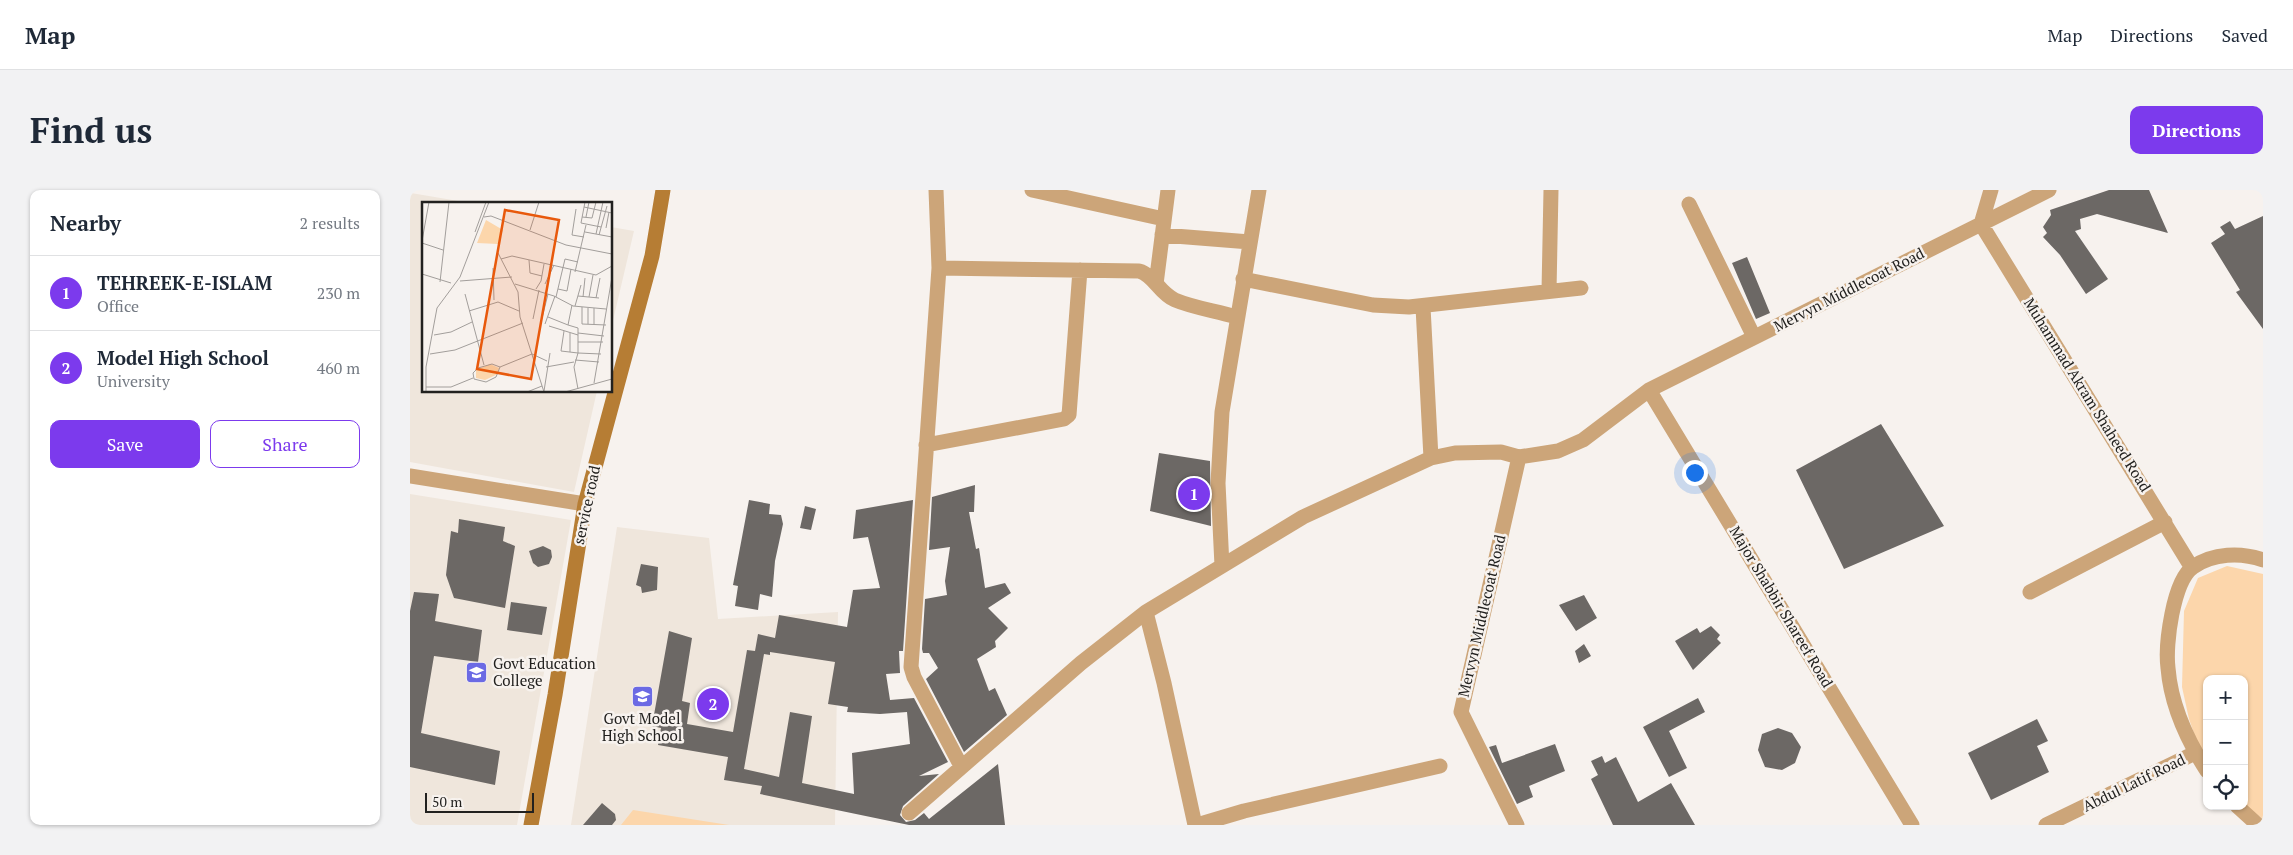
<!DOCTYPE html>
<meta charset="utf-8">
<style>
:root{--surface:#fff;--page:#f2f2f3;--text:#1f2937;--muted:#747a83;--line:#e0e1e3;--accent:#7c3aed}
body{margin:0;font-family:"PT Serif",serif;background:var(--page);color:var(--text)}
.controls{position:absolute;right:15px;bottom:15px;display:grid;overflow:hidden;border-radius:10px;box-shadow:0 1px 4px #0004}
.controls button{width:45px;height:45px;display:grid;place-items:center;padding:0;border:0;border-bottom:1px solid var(--line);background:var(--surface);color:var(--text);font:25px sans-serif}
.scale{position:absolute;left:15px;bottom:12px;width:109px;box-sizing:border-box;padding-left:5px;border:2px solid #22211f;border-top:0;font-size:14px;line-height:18px;white-space:nowrap;color:#22211f;-webkit-text-stroke:4px #f7f2ee;paint-order:stroke}
.you{position:absolute;left:1284px;top:282px;width:18px;height:18px;margin:-12px;border:4px solid #fff;border-radius:50%;background:#1a73e8;box-shadow:0 0 0 8px #1a73e833}
.badge{display:grid;place-items:center;width:32px;height:32px;border-radius:50%;background:var(--accent);color:#fff;font-size:16px;font-weight:700}
.pin{position:absolute;translate:-50% -50%;border:2px solid #fff;box-shadow:0 1px 5px #0006}
.list{margin:0;padding:0;list-style:none}
h2{display:flex;justify-content:space-between;align-items:center;height:65px;margin:0;padding:0 20px;font-size:21px}
h2 small{font-size:16px;font-weight:400;color:var(--muted)}
.list li{display:grid;grid-template-columns:32px 1fr auto;gap:15px;align-items:center;box-sizing:border-box;height:75px;padding:0 20px;border-top:1px solid var(--line)}
.list b{display:block;font-size:19px;white-space:nowrap}
.list p{margin:0;font-size:16px;white-space:nowrap;color:var(--muted)}
.list em{font-size:16px;font-style:normal;color:var(--muted)}
.actions{display:flex;gap:10px;padding:15px 20px}
.actions a{flex:1;padding:11px 0;border:1px solid var(--accent);border-radius:10px;text-align:center;font-size:18px;color:var(--accent)}
.actions .main{background:var(--accent);color:#fff}
.icon{flex:none;width:28px;height:28px;fill:none;stroke:currentColor;stroke-width:2;stroke-linecap:round;stroke-linejoin:round}
.map{position:relative;flex:none;width:1853px;height:635px;overflow:hidden;border-radius:10px}
header{display:flex;align-items:center;gap:30px;box-sizing:border-box;height:70px;padding:0 25px;background:var(--surface);border-bottom:1px solid var(--line)}
header strong{font-size:24px}
nav{display:flex;gap:28px;margin-inline-start:auto;font-size:18px}
.intro{display:flex;align-items:center;justify-content:space-between;box-sizing:border-box;height:120px;padding:0 30px}
h1{margin:0;font-size:35px}
.button{padding:12px 22px;border-radius:10px;background:var(--accent);color:#fff;font-size:18px;font-weight:700}
main{display:flex;gap:30px;padding:0 30px}
aside{flex:1;background:var(--surface);border-radius:10px;box-shadow:0 1px 4px #0004}
.map>svg:first-child{display:block}
</style>
<header>
<strong>Map</strong>
<nav><a>Map</a><a>Directions</a><a>Saved</a></nav>
</header>
<div class="intro"><h1>Find us</h1><a class="button">Directions</a></div>
<main>
<aside>
<h2>Nearby<small>2 results</small></h2>
<ul class="list">
<li><span class="badge">1</span><div><b>TEHREEK-E-ISLAM</b><p>Office</p></div><em>230 m</em></li>
<li><span class="badge">2</span><div><b>Model High School</b><p>University</p></div><em>460 m</em></li>
</ul>
<div class="actions"><a class="main">Save</a><a>Share</a></div>
</aside>
<div class="map">
<svg width="1853" height="635" viewBox="0 0 1853 635">
<rect width="100%" height="100%" fill="#f7f2ee"/>
<path fill="#efe6dc" d="M0 0 1 3 66 14H14V201H187L164 302 0 272Z
M201 37 224 41 201 139Z
M0 304 161 330 107 635H0Z
M207 337 299 348 308 429 428 422 425 635H161Z"/>
<path fill="#fcd6ab" d="M1817 376 1853 384V629L1834 615V489H1797V569L1788 555 1779 529 1772 497 1774 421 1788 388Z
M223 620 319 635H211Z"/>
<path fill="#6c6865" fill-rule="evenodd" d="M1699 0H1739L1758 43 1687 24 1670 29 1671 39 1665 41 1698 89 1676 104 1650 65 1633 47 1637 43 1633 37 1641 25 1640 20Z
M1853 26V139L1826 102 1830 100 1801 53 1815 44 1810 37 1820 31 1825 39Z
M1337 67 1360 123 1346 129 1322 73Z
M1471 234 1534 336 1434 379 1386 280Z
M749 263 800 271 801 336 740 321Z
M565 295 564 322H559L566 359 569 358 575 398 595 393 601 403 578 418 598 438 585 451 586 457 567 469 579 501 585 498 597 525 554 562 516 489 528 478 519 463H513L512 459 515 409 537 405 535 391 540 357 519 360 522 307Z
M339 310 360 314 359 324 371 325 373 334 365 371 362 407 350 404 348 420 325 416 328 396 323 395Z
M503 310 493 461H489L490 483 476 484 480 510 504 508 538 572 509 586 529 584 493 616 490 625 496 632 505 630 514 623 519 629 588 574 595 635H499L350 604 352 596 314 590 318 567 248 555 251 538 242 536 259 441 282 448 272 511 280 513 277 534 323 542 337 460 345 461 348 444 365 448 369 425 437 437 443 400 470 398 458 347 443 349 446 320ZM360 462 425 472 418 514 438 517 437 522 470 524 497 522 500 554 442 563 444 604 392 593 402 526 380 522 369 587 334 579 354 464 360 465Z
M395 316 406 319 401 340 390 338Z
M49 329 95 337 93 351 105 356 95 418 44 408 36 385 41 341 48 343Z
M133 356 141 360 142 367 139 374 128 377 123 373 119 361Z
M231 374 248 377 247 400 232 403 231 397 226 395Z
M4 402 29 404 25 431 72 440 68 472 24 466 11 543 90 561 85 595 0 577V421Z
M1174 405 1187 428 1166 441 1149 415Z
M101 412 137 417 132 445 97 440Z
M1301 436 1310 445 1307 449 1311 453 1283 480 1265 451 1287 438 1290 443Z
M1174 454 1181 466 1169 473 1165 461Z
M1288 508 1295 522 1259 541 1277 578 1259 587 1233 537Z
M1627 529 1638 551 1627 556 1639 582 1581 610 1558 563Z
M1368 538 1382 543 1391 557 1385 573 1372 580 1355 577 1348 560 1352 544Z
M1145 554 1155 581 1119 596 1123 607 1107 614 1079 557 1086 555 1092 573Z
M1192 566 1195 573 1206 567 1228 612 1261 593 1285 635H1203L1181 589 1188 585 1181 571Z
M192 613 205 624 206 630 202 635H173Z"/>
<g fill="none" stroke-linecap="round" stroke-linejoin="round">
<path stroke="#cca579" stroke-width="15" d="M526 0 529 78 501 477 504 487 551 576
M622 0 754 29
M1581 0 1571 34 1782 378
M1279 14 1344 147
M752 45 840 52
M529 78 729 81C744 85 749 103 765 110 784 118 807 121 826 127
M833 89 963 115 999 117 1171 98
M746 94 758 0
M1139 101 1141 0
M1013 117 1021 268
M1239 200 1502 635
M516 255 654 229 659 225 670 80
M0 286 175 314
M812 376 808 293 812 222 849 0
M1620 402 1755 332
M736 422 754 493 785 635
M1797 581C1777 550 1761 516 1758 478 1755 455 1763 391 1783 377 1803 363 1831 362 1853 370
M1827 616 1848 635
M499 623 671 473 736 422 893 327 1021 268 1045 263 1091 262 1109 267 1148 261 1173 250 1239 200 1639 0
M787 635 834 621 1030 576
M1107 635 1051 522 1109 267
M1636 635 1785 563"/>
<path stroke="#b67d34" stroke-width="15" d="M121 635 145 505 175 314 242 66 253 0"/>
</g>
<defs>
<symbol id="university-square" viewBox="-11 -11 22 22"><rect x="-9" y="-9" width="18" height="18" rx="4" fill="#6b6ae4" stroke="#f7f2ee"/><path d="M0-5L7-2L0 1L-7-2ZM-4 1L0 2.5L4 1V4Q0 6-4 4Z" fill="#fff"/></symbol>
<symbol id="school-square" viewBox="-11 -11 22 22"><rect x="-9" y="-9" width="18" height="18" rx="4" fill="#6b6ae4" stroke="#f7f2ee"/><path d="M0-5L7-2L0 1L-7-2ZM-4 1L0 2.5L4 1V4Q0 6-4 4Z" fill="#fff"/></symbol>
</defs>
<g fill-rule="evenodd">
<use href="#university-square" x="54" y="470" width="25" height="25"/>
<use href="#school-square" x="220" y="494" width="25" height="25"/>
</g>
<g text-anchor="middle" stroke-width="5" stroke-linejoin="round" paint-order="stroke">
<g font-size="15" fill="#22211f" stroke="#f7f2ee">
<text transform="translate(1439 100) rotate(-27)" y="5">Mervyn Middlecoat Road</text>
<text transform="translate(1677 205) rotate(58)" y="5">Muhammad Akram Shaheed Road</text>
<text transform="translate(177 315) rotate(-78)" y="5">service road</text>
<text transform="translate(1371 417) rotate(59)" y="5">Major Shabbir Shareef Road</text>
<text transform="translate(1072 426) rotate(-77)" y="5">Mervyn Middlecoat Road</text>
<text transform="translate(1724 593) rotate(-26)" y="5">Abdul Latif Road</text>
</g>
<g font-size="15" fill="#22211f" stroke="#f7f2ee" text-anchor="start">
<text x="83" y="479">Govt Education<tspan x="83" dy="17">College</tspan></text>
<text x="232" y="534" text-anchor="middle">Govt Model<tspan x="232" dy="17">High School</tspan></text>
</g>
</g>
<g transform="translate(12 12)">
<rect width="190" height="190" fill="#f7f2ee"/>
<path d="M64 18 81 28 76 42 55 41ZM68 162 77 166 76 172 63 178 54 176V168Z" fill="#fcd6ab"/>
<path fill="none" stroke="#a29e9b" stroke-width="1" d="M163 0 159 21 179 25M162 5 190 11M154 7 150 33 162 35M62 15 69 14 144 43 190 52M160 15 170 16 174 0M164 15 167 0M184 26 187 10M108 28 117 0M53 30 64 0M163 30 190 35M174 32 181 0M177 33 185 4M0 39 7 0M0 41 21 48M76 51 96 90 98 115 122 190M79 57 90 54 174 73 190 64M107 58 108 71 120 74M71 66 72 98M153 70 164 23M0 72 29 81M38 79 90 75M18 80 27 0M93 82 132 94 151 104 184 107M123 82 132 63M114 87 119 79 122 62M136 87 145 89 149 67M43 92 62 163M156 94 177 96M134 95 143 57 156 60M161 95 163 76M167 95 171 73M174 96 178 76M150 103 146 123 156 126V151L152 165 156 187M153 104 159 83M160 105V122L184 123M166 106V122M172 106V122M47 109 76 100 97 109M126 115 146 123M120 116 126 92M111 117 117 88M123 122 133 94M127 124 156 133M142 129 139 149 156 151M156 131 182 134M12 133 29 130 50 120M156 140H181M148 150V131M156 151 179 152M8 152 33 148 101 121M153 158 177 160M70 162 78 165 74 175 64 180 52 177 51 171 56 166ZM78 165 110 152 125 159M124 165 152 160M172 181 190 75M4 185H29L51 176M122 189 128 151M4 190V165L15 106 38 75 67 0M105 190 120 184M143 190 190 177"/>
<path fill="#e8590c" fill-opacity="0.15" stroke="#e8590c" stroke-width="2.5" d="M83 8 137 18 109 177 55 167Z"/>
<rect width="190" height="190" fill="none" stroke="#22211f" stroke-width="2.5"/>
</g>
</svg>
<div class="controls">
<button>+</button>
<button>−</button>
<button><svg class="icon" aria-label="locate" viewBox="0 0 24 24"><circle cx="12" cy="12" r="6"/><path d="M12 2v4M12 18v4M2 12h4M18 12h4"/></svg></button>
</div>
<div class="scale">50 m</div>
<div class="you"></div>
<div class="pin badge" style="left:784px;top:304px">1</div>
<div class="pin badge" style="left:303px;top:514px">2</div>
</div>
</main>
